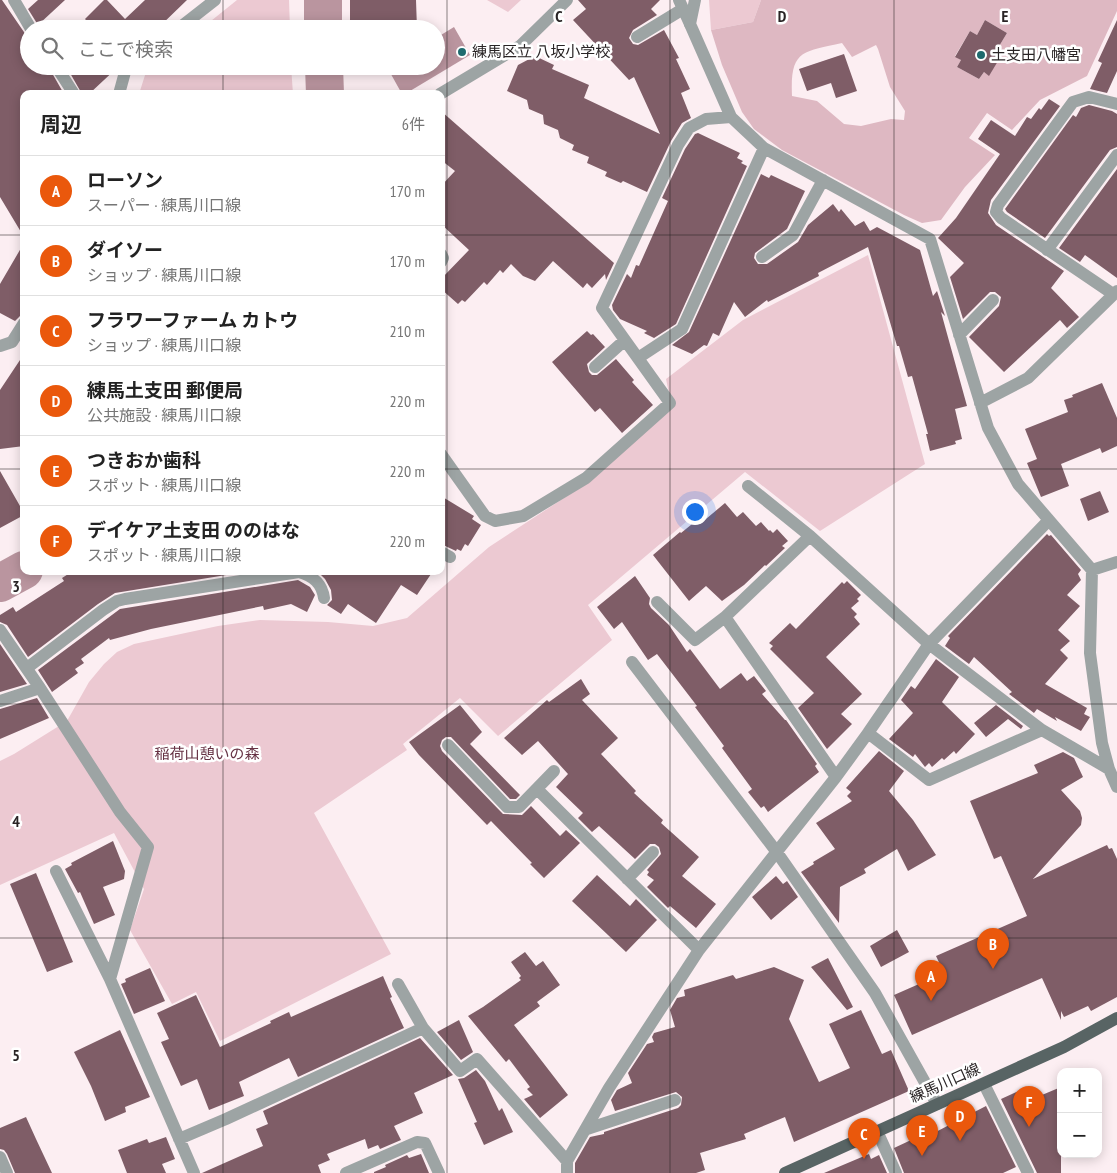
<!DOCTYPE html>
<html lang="ja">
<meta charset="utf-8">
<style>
:root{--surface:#fff;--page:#f6f6f6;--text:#222;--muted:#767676;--line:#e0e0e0;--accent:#ea580c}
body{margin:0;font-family:"PT Sans Narrow","Noto Sans JP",sans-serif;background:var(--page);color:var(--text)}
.controls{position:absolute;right:15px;bottom:15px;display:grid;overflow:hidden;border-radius:10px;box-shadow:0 2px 12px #0003}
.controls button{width:45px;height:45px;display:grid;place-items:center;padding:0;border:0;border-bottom:1px solid var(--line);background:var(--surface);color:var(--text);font:25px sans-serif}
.you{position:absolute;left:694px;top:511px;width:18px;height:18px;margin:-12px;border:4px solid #fff;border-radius:50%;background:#1a73e8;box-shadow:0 0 0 8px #1a73e833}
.badge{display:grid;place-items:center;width:32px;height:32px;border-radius:50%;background:var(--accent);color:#fff;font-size:16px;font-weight:700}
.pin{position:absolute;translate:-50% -41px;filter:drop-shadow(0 1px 2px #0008)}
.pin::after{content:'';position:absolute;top:26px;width:18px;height:15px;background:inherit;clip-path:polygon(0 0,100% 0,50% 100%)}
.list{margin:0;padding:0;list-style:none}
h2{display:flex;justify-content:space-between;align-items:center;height:65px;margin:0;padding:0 20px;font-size:21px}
h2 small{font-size:16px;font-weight:400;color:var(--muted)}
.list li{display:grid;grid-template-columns:32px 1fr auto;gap:15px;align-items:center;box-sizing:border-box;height:70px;padding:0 20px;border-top:1px solid var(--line)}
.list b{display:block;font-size:19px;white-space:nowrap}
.list p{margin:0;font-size:16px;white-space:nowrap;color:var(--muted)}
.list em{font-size:16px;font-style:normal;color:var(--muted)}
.icon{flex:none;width:28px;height:28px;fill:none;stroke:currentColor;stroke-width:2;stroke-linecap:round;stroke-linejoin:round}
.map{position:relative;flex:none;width:1117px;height:1173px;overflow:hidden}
.search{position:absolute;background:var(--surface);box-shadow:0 2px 12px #0003;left:20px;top:20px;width:425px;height:55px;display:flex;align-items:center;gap:12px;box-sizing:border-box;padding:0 18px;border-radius:28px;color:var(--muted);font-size:19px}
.panel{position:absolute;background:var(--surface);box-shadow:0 2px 12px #0003;left:20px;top:90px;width:425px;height:485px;border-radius:10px}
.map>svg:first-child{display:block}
</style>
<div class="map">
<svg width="1117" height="1173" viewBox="0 0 1117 1173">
<rect width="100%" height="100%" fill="#fceef2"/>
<path fill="#ecc9d2" d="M237 0H289L290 29H201Z
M487 0H521L508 12Z
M709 0H761L753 22 711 30Z
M153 66H291L293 94H139L146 72Z
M868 255 925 464 820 531 745 472 588 605 612 640 498 736 460 698 403 744 407 750 314 813 391 954 220 1041 196 992 172 1004 130 930 144 889 114 833 0 885V761L14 754 67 721 89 682 104 664 117 652 134 644 218 626 260 620 328 622 373 626 407 618 489 547 593 479 672 408 666 379 743 320Z"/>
<path fill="#deb8c2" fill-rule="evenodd" d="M761 0H1117V11L1087 76 1040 100 1012 130 987 113 969 138 995 155 965 187 941 220 922 223 904 215 782 150 754 129 742 112 722 65 711 30 753 22ZM985 20 1007 33 998 48 1003 51 989 75 984 72 979 79 957 67 961 60 955 56 970 31 977 35ZM842 43 852 57 876 45 878 49 890 87 905 111 904 120 891 119 861 126 844 124 817 101 792 96C790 50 802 52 842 43Z"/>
<path fill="#ba959f" d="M454 27 470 55 405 94H402L387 67 436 66V38Z"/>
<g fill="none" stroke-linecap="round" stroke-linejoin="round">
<path stroke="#ba959f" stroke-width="38" d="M323 0V29
M324 66 325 94
M0 583 24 570"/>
</g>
<path fill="#7f5d67" d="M0 0H2L26 35 23 38 29 47V66H48L64 94H24V237L0 197Z
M38 0H65L38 25 28 9Z
M104 0H107L125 19 145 0H187L157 29H94L85 19Z
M350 0H416L417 29H350Z
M578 0H660L651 9 657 15 633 30 629 38 633 44 638 45 664 30 679 58 676 59 690 89 681 93 691 118 682 123 671 141 647 192 623 181 621 183 605 176 607 172 587 163 589 157 572 150 574 145 560 138 558 130 544 124 543 115 529 109 527 100 507 91 518 65 535 56 554 65 552 69 589 85 584 98 660 134 634 77 629 80 573 20 586 9Z
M985 20 1007 33 998 48 1004 51 989 76 984 72 979 79 957 67 961 60 955 57 970 31 977 35Z
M1117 20V71L1107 93 1090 89 1102 63 1098 61Z
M844 54 857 91 836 98 831 83 807 91 799 69Z
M66 66H119L89 94H82Z
M1049 99 1060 106 991 200 988 213 996 225 1064 271 1051 288 1079 317 1067 328 1060 320 1004 372 969 337 999 306 1001 297 995 292H990L963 319 950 277 964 263 938 238 956 218 1000 154 978 139 991 120 1015 136 1027 117 1031 119 1039 108 1041 110Z
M1089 105 1112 111 1117 114V147L1110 150 1045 238 1007 212 1005 209 1073 115 1076 117 1081 108Z
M441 111 614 263 606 280 605 274 592 288 587 283 583 288 553 261 535 281 523 276 511 264 503 273 500 270 487 285 484 282 465 302 462 300 458 304 441 289V279L469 250 441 224V186L455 171 441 160Z
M698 133 740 153 737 158 743 161 741 163 747 166 676 324 654 338 644 333 647 331 620 319 613 310 612 305 627 274 631 278 636 265 639 266 668 201 662 198 685 149 695 134Z
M1117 169V278L1085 255 1080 262 1059 248Z
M761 174 769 178 771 175 805 191 787 229 755 253 754 258 758 264H767L798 242 808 225 833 204 839 212 841 209 855 226 864 221 870 231 877 227 920 250 933 296 937 291 945 316 941 312 967 406 955 409 962 439 955 441 956 444 930 451 926 434H928L912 376 908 377 899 346H897L868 247 818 273 819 276 768 302 767 300 745 317 734 302 719 336 713 333 707 346 704 345 692 354 672 345 689 332Z
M24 243V315L20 316 15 321 0 313V284Z
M587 331 591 335 593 334 605 347 587 364 589 372 592 375H597L616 359 634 380 632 382 653 405 622 433 600 408 595 412 552 362Z
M24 354V446L0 449V390Z
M1102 383 1117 418V446L1102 453 1100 448 1061 464 1069 486 1041 497 1027 463 1037 459 1025 429 1068 412 1064 400 1073 397 1072 395Z
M0 471 24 513V515L0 528Z
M1100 491 1109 512 1088 521 1080 499Z
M441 496 474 516 472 519 481 525 468 546 465 544 461 551 457 549 456 551 441 544Z
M725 503 737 517 743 512 756 526 761 522 769 531 770 530 773 533 777 529 788 541 782 546 785 548 766 566 765 565 744 585 722 601 706 586 689 601 653 555 680 532 681 533 697 520 700 524Z
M1047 534 1049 536 1051 535 1081 570 1078 574 1081 580 1067 595 1080 606 1058 630 1070 641 1060 650 1068 658 1045 684 1087 708 1084 714 1090 717 1081 731 1055 717 1057 721 1037 709 1034 713 1009 694 1012 692 974 657 969 664 945 646 950 638 948 636Z
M73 571H251L115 593 98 604 28 657 7 625 0 622V615L13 607 16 612 64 581 62 578Z
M317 571H433L417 595 401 585 376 623 348 604 341 614 327 605 332 600 331 590 325 579Z
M635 576 650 598 649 604 651 608 669 625 687 652 690 649 720 689 741 673 747 681 754 676 766 691 762 694 785 720H786L817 764 815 766 819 772 768 812 764 806 761 808 748 792 752 789 722 748 724 746 695 707 697 706 657 654 648 660 622 622 614 629 597 607Z
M298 580 310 587 315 595 307 612 291 604 264 610 263 606 151 629 110 640 109 638 81 659 84 663 75 669 78 673 52 692 38 670 120 609Z
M847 581 861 595 857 599 859 601 851 608 857 614 854 617 860 624 826 657 862 694 841 714 852 724 827 749 798 708 814 693 770 649 773 646 769 643 790 623 796 629 842 582 844 584Z
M0 644 27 684 0 692Z
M936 659 959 677 942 702 975 734 956 754 954 751 944 760 942 758 932 767 929 763 925 767 915 754 913 757 889 739 913 713 901 700 911 686 915 689Z
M581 679 590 694 582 700 618 738 601 754 636 791 634 793 663 820 661 823 699 857 682 876 716 904 696 928 670 906 668 908 647 887 654 880 647 875 649 872 647 870 661 854 659 847 655 844H650L635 859 599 826 592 832 578 818 583 813 556 787 568 774 538 741 522 755 504 738 547 700 549 702Z
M37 698 49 718 0 739V709Z
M460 705 482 732 470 744 520 795 516 799H510L451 737H446L442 740 440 746 442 751 503 814 522 815 531 806 560 836 566 830 580 843 544 878 530 864 532 863 491 821 487 825 419 755 409 742Z
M996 705 1023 726 1021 729 1008 719 986 737 974 723Z
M879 751 904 771 889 791 913 820 936 855 908 871 897 849 864 869 866 873 840 887 839 923 801 872 814 864 813 862 835 849 816 823 852 801 847 796 851 792 846 788Z
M1063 752 1074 758 1083 777 1061 790 1080 811 1082 818 1081 825 1033 879 1107 845 1109 849 1112 848 1117 859V997L1091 1011 1088 1006 1064 1017 1061 1011V1020L1042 978 912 1035 894 995 944 973 936 956 1027 916 1001 856 994 859 970 801 1038 773 1034 765Z
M113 841 125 871 124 879 103 887 115 915 94 924 80 892 78 893 65 869 72 865 71 863Z
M36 873 73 962 47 972 10 884Z
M597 875 630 906 636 899 657 920 626 952 572 901Z
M776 876 783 884 787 881 798 897 771 920 752 897Z
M897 930 909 952 881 967 870 946Z
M525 952 536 966 543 961 560 985 537 1002 540 1006 514 1025 568 1095 540 1118 524 1099 533 1095 527 1089 530 1087 509 1059 506 1062 468 1016 483 1007 521 980 519 978 521 976 511 962Z
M828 958 853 1007 847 1010 811 967Z
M774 967 804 980 789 1019 819 1082 850 1068 829 1024 861 1010 882 1054 891 1050 909 1091 794 1142 785 1117 744 1134 746 1139 700 1153 705 1170 696 1173H575V1163L590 1137 604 1134V1132L678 1108 681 1105 682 1097 676 1092 615 1111 611 1100 617 1090 632 1083 628 1073 647 1044 654 1042 652 1037 654 1033 675 1027 670 1010 677 998 685 996 684 990 733 975 736 979Z
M150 968 165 1001 134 1014 121 984 126 982 125 979Z
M383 976 392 997 390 998 404 1028 298 1077 289 1058 239 1082 244 1096 209 1110 197 1079 181 1086 161 1042 169 1039 157 1013 196 995 220 1047 271 1023 270 1021 289 1012 291 1017Z
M459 1020 473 1052 461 1060 437 1032Z
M120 1030 150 1097 125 1107 126 1112 105 1121 91 1086 74 1052Z
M420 1038 453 1075 414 1093 423 1113 394 1126 401 1140 380 1149 378 1145 368 1149 365 1139 327 1154 330 1160 318 1165 321 1173H202L263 1146 256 1129 268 1124 263 1111Z
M476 1070 485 1081 499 1111 502 1108 513 1132 484 1145 474 1123 477 1122 458 1079 464 1078Z
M1061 1087V1173H1037L1001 1099 1025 1088 1030 1100Z
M986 1106 1016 1167 1003 1173H904L894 1148 926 1133 928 1136Z
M26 1117 36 1139 52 1173H15L7 1154 4 1150 0 1149V1128Z
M166 1137 175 1159 162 1164 166 1173H127L118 1150 147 1139 149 1143Z
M421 1154 429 1173H374V1172L386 1167 385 1165 407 1155 409 1158Z
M869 1154 871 1159 879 1155 887 1173H824Z"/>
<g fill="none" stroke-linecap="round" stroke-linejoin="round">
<path stroke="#9da4a4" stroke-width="12" d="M14 0 31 29
M695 0 690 24 731 117 764 148 930 239 988 428 1018 484 1092 570 1090 653 1102 743 1109 769 1117 787
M178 29 215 0
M637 37 683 9
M56 66 74 94
M119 94 125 72 129 66
M440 94 520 46 567 0
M1047 250 1117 155
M441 254 443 258 441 262
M762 257 793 235 823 180
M1113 294 1001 218 996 212 998 205 1073 102 1089 97 1117 104
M959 335 993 300
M0 346 12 342 24 323
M638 358 682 329 764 148
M595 367 625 340
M980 403 1028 378 1117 291
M441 454 485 516 495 521 523 516 586 478 670 403 602 308 678 145 689 128 706 119 731 117
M748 486 810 536 929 644 1042 730 1109 769
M441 552 450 557
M1092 570 1117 562
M657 602 695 640 725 617 810 536
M725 617 836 777
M0 630 40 688 120 812 148 847 110 979 194 1173
M632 662 776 851 875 993 937 1104
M27 668 103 610 117 601 125 599 299 572C313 576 322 583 324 598
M0 701 40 688
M868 733 929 780 1042 730
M448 745 507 807H519L554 771
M537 789 699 950
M56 871 110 979
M627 879 653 852
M398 984 423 1028 460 1071 477 1059 567 1161
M984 1084 1028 1173
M587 1129 675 1100
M877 1131 896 1173
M179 1139 226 1119 423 1028
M0 1157 7 1173
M346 1173 417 1142 425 1143 439 1173
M567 1173V1161L609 1088 699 950 836 777 868 733 929 644 1048 521"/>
<path stroke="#9da4a4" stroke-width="12" d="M679 0 690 24"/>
<path stroke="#586464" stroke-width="12" d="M785 1173 1064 1047 1117 1018"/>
</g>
<path fill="none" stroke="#292425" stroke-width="1" stroke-opacity="0.55" d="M223 0V29M447 0V1173M670 0V1173M894 0V1173M223 66V94M0 235H24M441 235H1117M0 469H24M441 469H1117M223 571V1173M0 704H1117M0 938H1117"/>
<g fill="#1e6a6e" stroke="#fff" stroke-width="2">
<circle cx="462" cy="52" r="5"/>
<circle cx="981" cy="55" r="5"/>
</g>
<g text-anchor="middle" stroke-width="5" stroke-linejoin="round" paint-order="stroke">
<g font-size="15" fill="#292425" stroke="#fff" text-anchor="start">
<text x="472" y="57">練馬区立 八坂小学校</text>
<text x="991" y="60">土支田八幡宮</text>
</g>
<g font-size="15" fill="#663244" stroke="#fff">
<text x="207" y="759">稲荷山憩いの森</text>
</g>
<g font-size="15" fill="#292425" stroke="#fff">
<text transform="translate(945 1083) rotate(-24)" y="5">練馬川口線</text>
</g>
</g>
<g font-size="16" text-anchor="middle" font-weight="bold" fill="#292425" stroke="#fff" stroke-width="5" stroke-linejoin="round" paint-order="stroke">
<text x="559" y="22">C</text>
<text x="782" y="22">D</text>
<text x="1005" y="22">E</text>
<text x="16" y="592">3</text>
<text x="16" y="827">4</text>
<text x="16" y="1061">5</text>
</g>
</svg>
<div class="controls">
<button>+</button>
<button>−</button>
</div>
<div class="you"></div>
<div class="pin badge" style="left:931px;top:1001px">A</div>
<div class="pin badge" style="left:993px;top:969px">B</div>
<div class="pin badge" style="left:864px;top:1159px">C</div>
<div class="pin badge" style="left:960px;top:1141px">D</div>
<div class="pin badge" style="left:922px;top:1156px">E</div>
<div class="pin badge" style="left:1029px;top:1127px">F</div>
<div class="search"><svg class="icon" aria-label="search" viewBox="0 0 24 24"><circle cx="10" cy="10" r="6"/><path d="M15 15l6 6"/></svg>ここで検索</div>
<section class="panel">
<h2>周辺<small>6件</small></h2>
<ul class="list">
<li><span class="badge">A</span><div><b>ローソン</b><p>スーパー · 練馬川口線</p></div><em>170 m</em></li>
<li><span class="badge">B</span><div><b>ダイソー</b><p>ショップ · 練馬川口線</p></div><em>170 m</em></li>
<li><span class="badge">C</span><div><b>フラワーファーム カトウ</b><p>ショップ · 練馬川口線</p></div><em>210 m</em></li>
<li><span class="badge">D</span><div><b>練馬土支田 郵便局</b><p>公共施設 · 練馬川口線</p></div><em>220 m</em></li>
<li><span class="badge">E</span><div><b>つきおか歯科</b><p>スポット · 練馬川口線</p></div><em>220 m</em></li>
<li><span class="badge">F</span><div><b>デイケア土支田 ののはな</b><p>スポット · 練馬川口線</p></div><em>220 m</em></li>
</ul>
</section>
</div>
